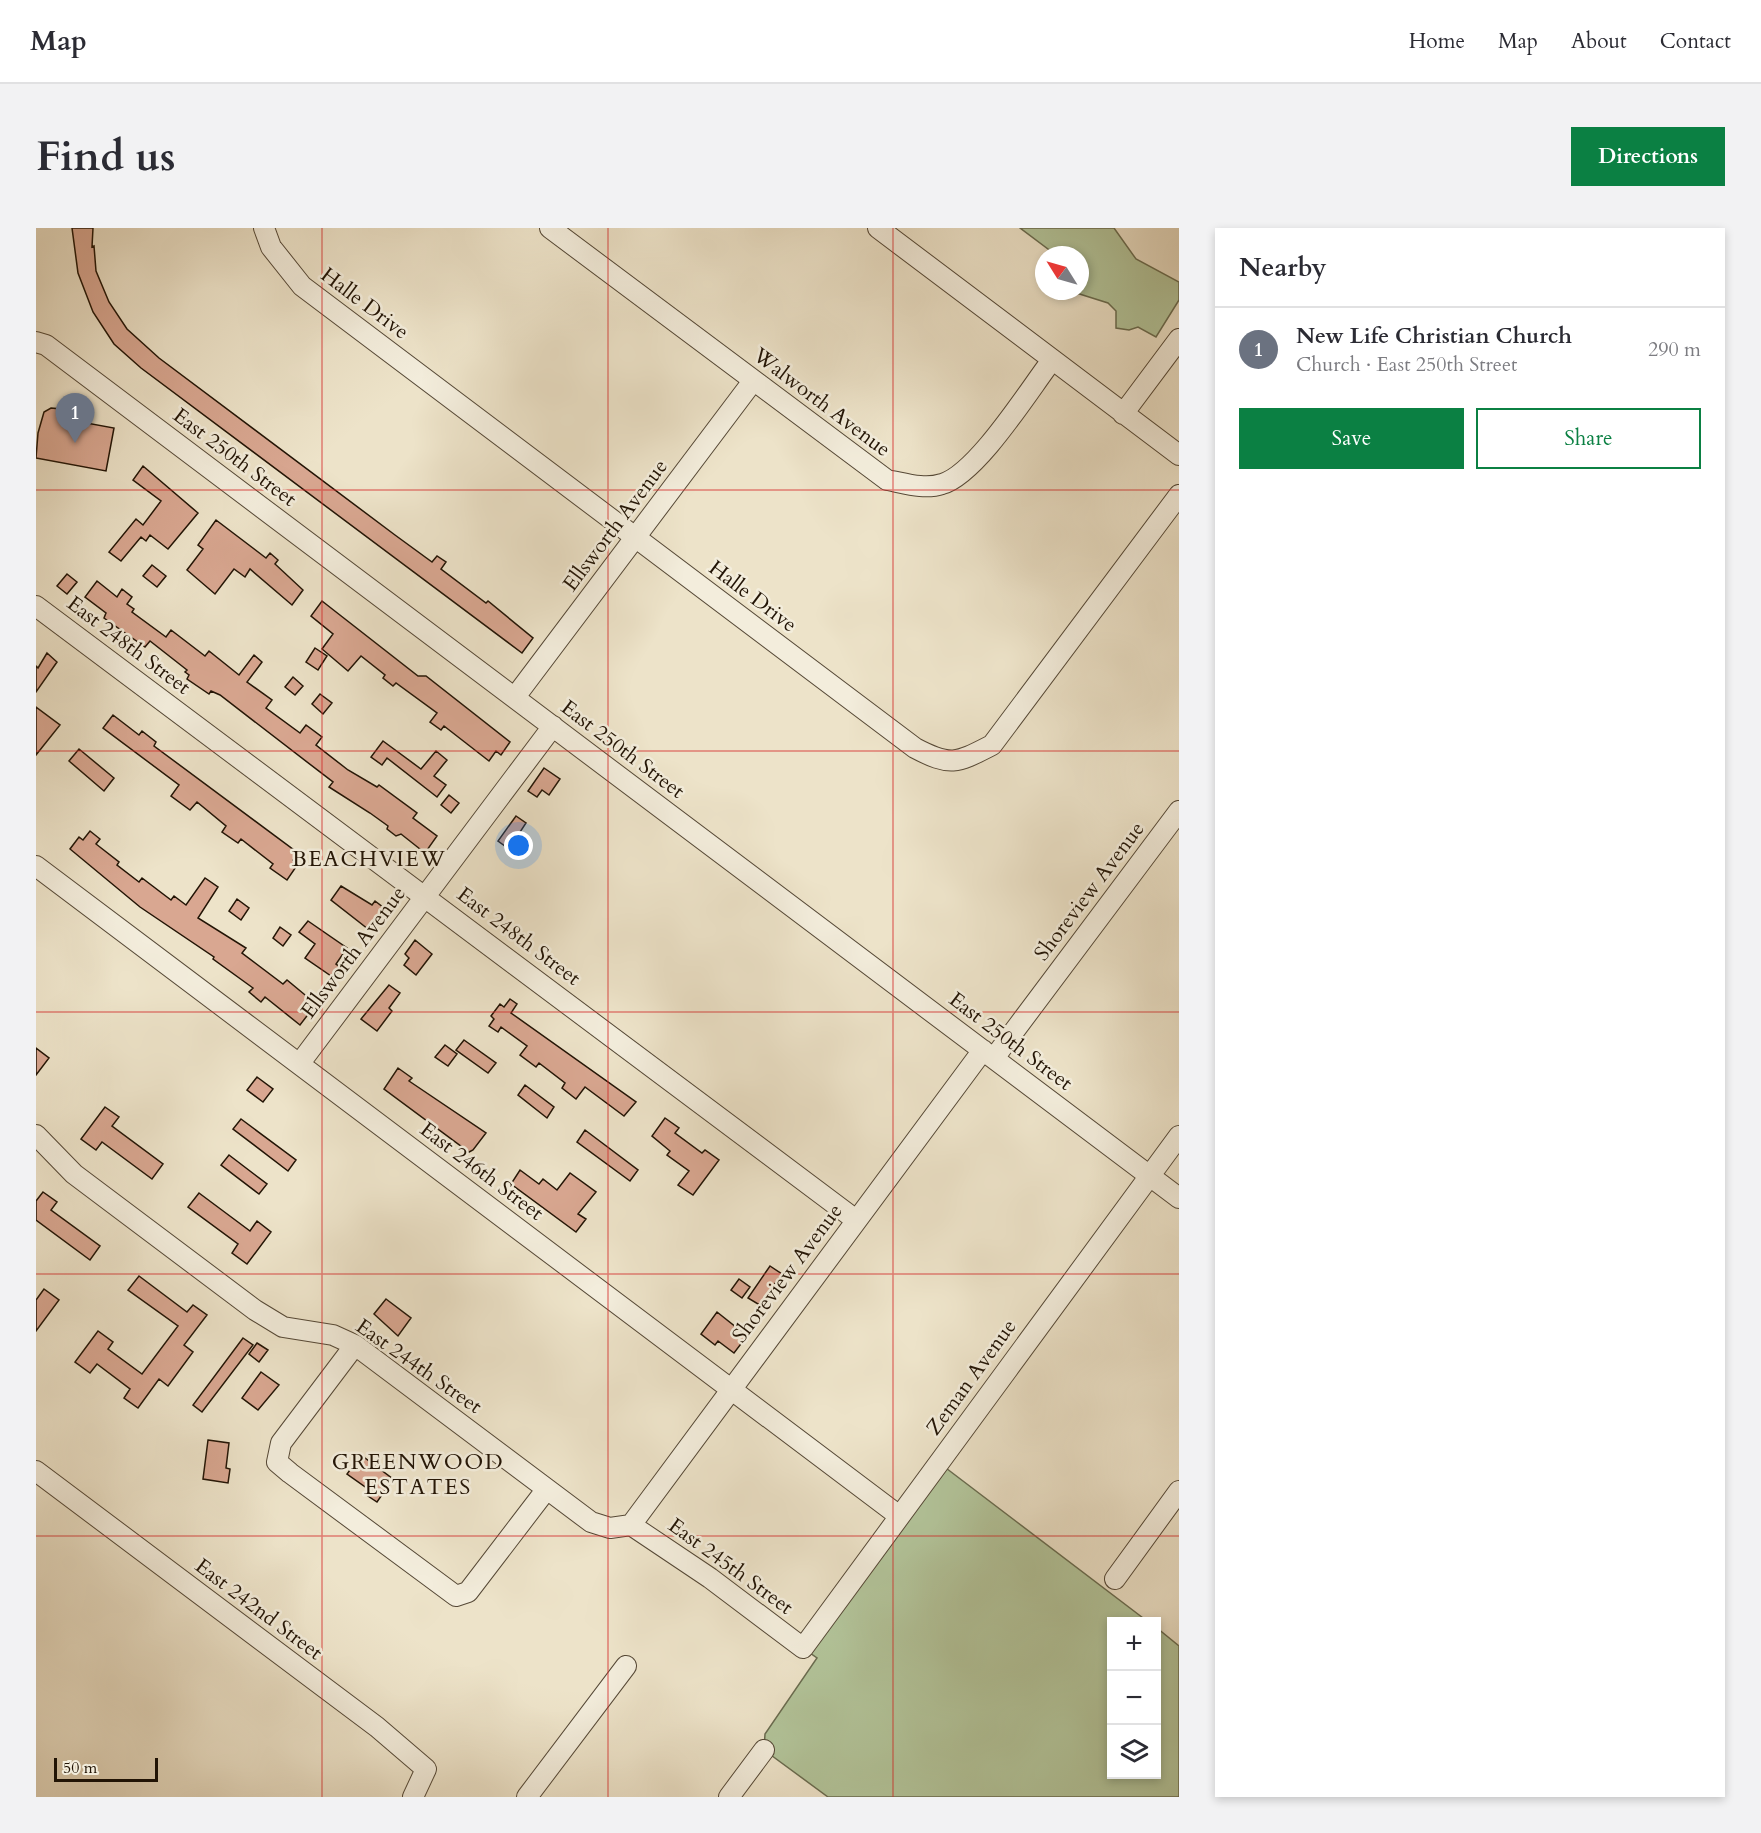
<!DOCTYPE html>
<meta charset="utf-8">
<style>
:root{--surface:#fff;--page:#f2f2f3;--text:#2b2b33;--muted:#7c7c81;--line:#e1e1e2;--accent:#0b8043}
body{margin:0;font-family:Cardo,serif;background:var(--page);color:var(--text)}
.controls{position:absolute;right:18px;bottom:18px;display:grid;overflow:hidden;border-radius:0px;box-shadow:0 3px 9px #0003}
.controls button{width:54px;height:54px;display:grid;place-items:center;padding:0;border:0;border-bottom:2px solid var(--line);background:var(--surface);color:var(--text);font:30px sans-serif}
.compass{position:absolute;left:999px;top:18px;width:54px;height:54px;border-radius:50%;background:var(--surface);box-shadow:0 3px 9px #0003;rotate:307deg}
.scale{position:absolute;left:18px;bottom:15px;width:104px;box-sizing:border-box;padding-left:6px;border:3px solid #221405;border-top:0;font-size:16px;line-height:21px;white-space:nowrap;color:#221405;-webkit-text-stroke:4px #f3eddc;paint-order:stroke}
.you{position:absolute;left:483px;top:618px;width:21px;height:21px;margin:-15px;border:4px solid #fff;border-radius:50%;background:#1a73e8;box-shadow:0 0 0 9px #1a73e833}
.badge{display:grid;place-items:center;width:39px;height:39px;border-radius:50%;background:var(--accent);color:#fff;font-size:20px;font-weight:700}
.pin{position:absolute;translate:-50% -50px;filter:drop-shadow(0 2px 3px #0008)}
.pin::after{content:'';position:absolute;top:32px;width:21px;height:18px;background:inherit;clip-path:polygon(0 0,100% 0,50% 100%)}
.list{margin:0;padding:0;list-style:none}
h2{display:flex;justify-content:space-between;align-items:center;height:78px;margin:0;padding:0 24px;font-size:26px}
h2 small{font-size:20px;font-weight:400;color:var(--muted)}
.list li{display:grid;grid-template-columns:39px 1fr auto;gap:18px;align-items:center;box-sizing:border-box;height:84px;padding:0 24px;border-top:2px solid var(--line)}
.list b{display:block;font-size:22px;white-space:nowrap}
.list p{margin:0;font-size:20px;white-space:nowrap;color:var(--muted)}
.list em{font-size:20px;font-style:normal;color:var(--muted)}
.actions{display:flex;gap:12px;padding:18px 24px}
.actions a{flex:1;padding:14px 0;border:2px solid var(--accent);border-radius:0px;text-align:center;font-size:21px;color:var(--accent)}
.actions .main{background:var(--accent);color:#fff}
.icon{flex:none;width:33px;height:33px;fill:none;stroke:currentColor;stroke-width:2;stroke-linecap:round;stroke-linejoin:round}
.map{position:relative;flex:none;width:1143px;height:1569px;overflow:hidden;border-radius:0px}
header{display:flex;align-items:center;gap:36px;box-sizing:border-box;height:84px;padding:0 30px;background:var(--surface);border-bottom:2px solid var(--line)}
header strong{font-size:28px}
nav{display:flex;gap:33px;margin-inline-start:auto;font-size:21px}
.intro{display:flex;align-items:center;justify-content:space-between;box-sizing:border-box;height:144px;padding:0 36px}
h1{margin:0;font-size:42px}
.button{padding:15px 27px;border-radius:0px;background:var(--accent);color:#fff;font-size:21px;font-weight:700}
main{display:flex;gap:36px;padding:0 36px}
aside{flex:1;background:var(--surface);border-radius:0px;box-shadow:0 3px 9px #0003}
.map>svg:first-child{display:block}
</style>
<header>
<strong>Map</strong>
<nav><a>Home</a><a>Map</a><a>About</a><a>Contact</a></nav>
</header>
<div class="intro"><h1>Find us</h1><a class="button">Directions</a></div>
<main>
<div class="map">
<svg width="1143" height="1569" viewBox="0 0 1143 1569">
<rect width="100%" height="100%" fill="#ede3c9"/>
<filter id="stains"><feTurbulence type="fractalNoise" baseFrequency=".00333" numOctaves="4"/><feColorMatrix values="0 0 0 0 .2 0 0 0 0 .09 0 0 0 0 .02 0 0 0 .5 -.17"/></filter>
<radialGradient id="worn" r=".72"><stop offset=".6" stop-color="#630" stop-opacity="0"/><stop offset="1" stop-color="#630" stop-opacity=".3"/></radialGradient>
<path fill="#b3c59b" stroke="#6a6c50" stroke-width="1.5" d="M984 0H1078L1100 31 1143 54V72L1120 109 1102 99 1093 102 1080 100V83L1072 75 1034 63H1044V27H1020Z
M902 1234 1111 1393 1076 1394V1546H1120L1121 1400 1143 1418V1569H792L728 1522 729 1506 781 1430 767 1420Z"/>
<path fill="#d9a791" stroke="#221405" stroke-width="1.5" d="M36 0H57L56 19 58 18 60 43 73 74 91 101 123 130 359 307 396 334 401 328 410 334 405 341 450 375 452 373 497 410 486 425 105 140 78 116 57 84 42 45Z
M15 180 25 181 23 190 78 200 70 243 0 230 2 205 8 184Z
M107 238 162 285 132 321 114 307 110 313 105 309 85 333 73 324 100 291 107 297 125 273 97 252Z
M180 292 230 330 234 325 242 332 239 336 267 362 256 377 214 341 209 349 198 341 179 366 151 342 167 321 162 317Z
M116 337 130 348 121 359 107 348Z
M31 346 41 354 31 366 21 358Z
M61 353 81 369 86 361 96 369 91 376 98 381 96 384 130 409 135 402 169 428 173 423 203 447 218 427 226 434 211 454 236 472 230 480 264 505 270 497 286 509 280 517 312 542 341 559 343 557 381 585 377 590 401 608 389 625 365 606 360 608 351 601 352 598 334 585 293 559 297 554 184 467 175 463 173 466 151 451 153 447 149 444 151 442 114 413 109 419 68 390 70 385 49 369Z
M286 373 382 448H390L474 514 465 527 460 523 453 533 408 498 405 502 394 494 401 485 360 455 357 458 347 450 349 447 325 428 312 443 286 421 297 406 275 388Z
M279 420 291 428 282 442 270 434Z
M11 425 21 434 0 464V438L2 440Z
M257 449 267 458 259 467 249 459Z
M284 466 296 475 287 486 276 476Z
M0 479 24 497 0 527Z
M77 487 103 507 106 503 120 514 118 518 262 625 257 632 262 636 251 652 234 640 237 636 205 611 202 615 186 604 190 598 161 574 154 582 135 568 143 557 67 500Z
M347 513 385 541 400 523 411 532 398 548 410 557 401 569 351 530 346 537 335 529Z
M43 521 78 550 68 563 33 533Z
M508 540 524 551 513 567 506 562 501 569 492 563Z
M413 567 423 575 415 585 405 577Z
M480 588 490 595 473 621 462 613Z
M54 603 64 611 60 616 83 634 81 637 103 654 106 650 135 672 138 668 150 677 169 650 182 659 162 690 210 720 206 725 247 756 251 752 280 776 264 797 229 769 225 774 213 764 217 760 177 731 178 729 104 679 34 621 43 609 47 612Z
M305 658 336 677 339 673 348 680 332 701 295 672Z
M201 671 213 680 205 692 193 683Z
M272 693 311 720 300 736 305 740 298 750 269 730 279 716 263 704Z
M244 699 255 707 247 718 237 710Z
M379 712 396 726 380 747 368 737 373 730 369 726Z
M353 757 364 765 353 780 356 783 341 803 325 791Z
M474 771 481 776 475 785 600 874 588 888 549 859 540 871 526 860 529 855 503 835 500 839 484 827 491 818 465 799 462 804 453 798 458 791 455 788 464 776 468 779Z
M428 812 460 835 452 845 420 822Z
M409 817 421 826 412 838 399 829Z
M0 820 13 830 0 847Z
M362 840 376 850 373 853 450 905 437 922 433 924 348 861Z
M221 849 237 861 227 874 211 862Z
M489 857 518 879 511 890 482 867Z
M69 879 83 889 76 898 127 936 116 951 66 914 60 922 45 911Z
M629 890 643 900 639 905 666 925 669 922 683 932 657 967 642 957 653 943 631 927 634 923 616 908Z
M205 891 260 932 252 943 197 901Z
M549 902 602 942 594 953 541 914Z
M193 927 231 956 223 966 185 937Z
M484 942 503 956 507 951 521 962 534 945 560 964 542 986 550 991 540 1004 475 956Z
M7 964 21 974 15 982 64 1018 54 1032 0 992V973Z
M163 965 214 1003 221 993 235 1004 211 1036 196 1025 202 1016 152 979Z
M734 1038 746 1046 732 1065 735 1067 727 1079 712 1070Z
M103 1048 151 1084 157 1077 171 1087 148 1117 157 1124 132 1158 123 1151 102 1180 88 1170 94 1161 61 1136 54 1145 39 1134 62 1103 77 1114 72 1121 106 1146 142 1098 92 1062Z
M703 1051 714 1059 706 1070 695 1062Z
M8 1061 23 1072 0 1103V1072Z
M350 1071 375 1090 362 1108 338 1086Z
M681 1084 711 1108 698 1125 682 1113 679 1117 665 1106Z
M207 1110 217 1117 166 1184 157 1177Z
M221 1115 232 1122 223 1134 213 1126Z
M225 1144 243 1157 222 1182 206 1170Z
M172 1212 193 1215 190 1240 194 1241 192 1255 167 1251Z
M325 1227 357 1251 341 1274 329 1266 332 1261 311 1246Z"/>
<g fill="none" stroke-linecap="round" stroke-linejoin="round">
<defs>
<path id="minor" d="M228 0 235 19 266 58 879 520C915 539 921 535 956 517L1143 267
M514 0 851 252C868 255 888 262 906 256 941 246 993 162 1016 132
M842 0 1143 227
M0 114 10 117 156 227 1143 970
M1087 186 1143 111
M0 378 820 992
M479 469 717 153
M0 638 862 1287
M958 830 1143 583
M264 835 517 498
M0 907 38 946 219 1082 247 1099 297 1107 319 1117 555 1294 574 1300 595 1297
M319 1117 245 1215 241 1234 254 1245 420 1368 432 1364 510 1262
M0 1243 341 1499 390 1541 377 1569
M595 1297 674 1350 767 1420 1143 908
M595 1297 947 822
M1079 1351 1143 1263
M491 1569 590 1438
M693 1569 728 1522"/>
</defs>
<use href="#minor" stroke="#554836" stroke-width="22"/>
<use href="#minor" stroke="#f3eddc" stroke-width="20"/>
</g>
<path fill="none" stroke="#d62828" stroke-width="1.5" stroke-opacity="0.55" d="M286 0V1569M572 0V1569M857 0V1569M0 262H1143M0 523H1143M0 784H1143M0 1046H1143M0 1308H1143"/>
<g text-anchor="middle" stroke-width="5" stroke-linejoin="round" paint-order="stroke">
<g font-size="21" fill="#221405" stroke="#f3eddc">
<text transform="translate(329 75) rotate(37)" y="7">Halle Drive</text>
<text transform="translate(786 174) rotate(37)" y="7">Walworth Avenue</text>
<text transform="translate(199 229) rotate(37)" y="7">East 250th Street</text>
<text transform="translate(579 297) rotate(-53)" y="7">Ellsworth Avenue</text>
<text transform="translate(717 368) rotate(37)" y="7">Halle Drive</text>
<text transform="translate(93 417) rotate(37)" y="7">East 248th Street</text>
<text transform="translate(587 521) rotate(37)" y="7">East 250th Street</text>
<text transform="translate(1053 663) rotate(-53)" y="7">Shoreview Avenue</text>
<text transform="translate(483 708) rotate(37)" y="7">East 248th Street</text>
<text transform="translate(317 724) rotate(-53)" y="7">Ellsworth Avenue</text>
<text transform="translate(975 813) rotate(37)" y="7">East 250th Street</text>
<text transform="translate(446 943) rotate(37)" y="7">East 246th Street</text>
<text transform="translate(751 1045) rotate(-53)" y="7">Shoreview Avenue</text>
<text transform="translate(383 1138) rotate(35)" y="7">East 244th Street</text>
<text transform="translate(935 1149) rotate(-54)" y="7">Zeman Avenue</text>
<text transform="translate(695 1338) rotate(36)" y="7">East 245th Street</text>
<text transform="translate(223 1381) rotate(37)" y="7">East 242nd Street</text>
</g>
<g font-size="22" letter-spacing="1.5" fill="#221405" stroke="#f3eddc">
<text x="333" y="638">BEACHVIEW</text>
<text x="382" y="1241">GREENWOOD<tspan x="382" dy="25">ESTATES</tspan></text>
</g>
</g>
<rect width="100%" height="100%" filter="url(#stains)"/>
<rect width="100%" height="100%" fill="url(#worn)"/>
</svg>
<div class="controls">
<button>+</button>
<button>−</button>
<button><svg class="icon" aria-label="layers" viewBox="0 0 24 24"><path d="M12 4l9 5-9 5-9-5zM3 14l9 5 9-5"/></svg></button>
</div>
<svg class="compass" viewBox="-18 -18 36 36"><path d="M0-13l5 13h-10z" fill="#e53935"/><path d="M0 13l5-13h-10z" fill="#7c7c81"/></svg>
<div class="scale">50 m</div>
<div class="you"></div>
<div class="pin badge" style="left:39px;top:215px;background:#6b7280">1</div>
</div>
<aside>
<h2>Nearby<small></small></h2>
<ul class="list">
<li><span class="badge" style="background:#6b7280">1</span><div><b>New Life Christian Church</b><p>Church · East 250th Street</p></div><em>290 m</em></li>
</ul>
<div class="actions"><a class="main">Save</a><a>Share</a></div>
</aside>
</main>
